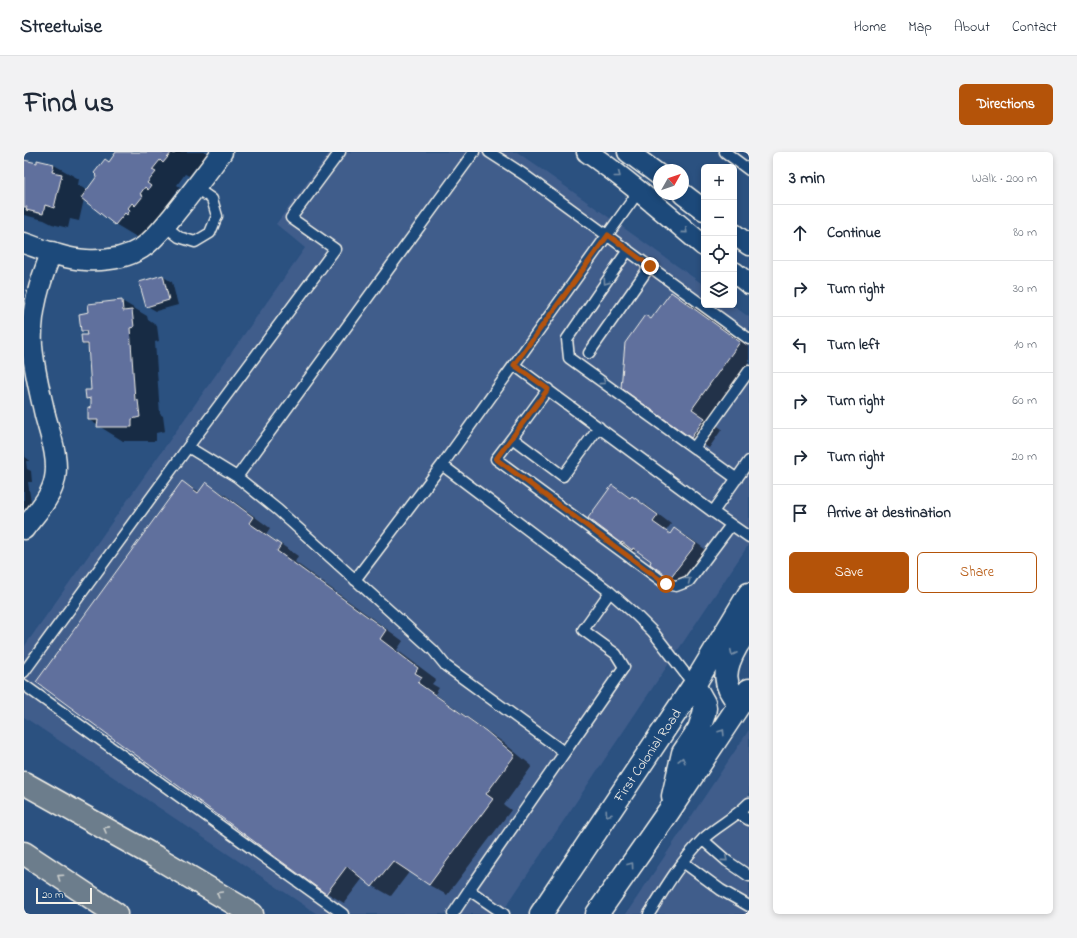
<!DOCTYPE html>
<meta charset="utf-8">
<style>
:root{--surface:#fff;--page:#f2f2f3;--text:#1f2937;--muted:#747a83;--line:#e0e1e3;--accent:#b45309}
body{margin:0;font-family:"Indie Flower",sans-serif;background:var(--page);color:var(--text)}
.controls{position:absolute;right:12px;top:12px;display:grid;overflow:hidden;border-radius:6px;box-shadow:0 2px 6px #0003}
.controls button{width:36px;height:36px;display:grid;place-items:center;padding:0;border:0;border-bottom:1px solid var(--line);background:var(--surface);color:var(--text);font:20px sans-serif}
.compass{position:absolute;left:629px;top:12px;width:36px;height:36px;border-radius:50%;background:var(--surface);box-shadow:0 2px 6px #0003;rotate:50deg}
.scale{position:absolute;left:12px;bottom:10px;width:56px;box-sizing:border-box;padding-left:4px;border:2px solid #f4f1e8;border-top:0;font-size:11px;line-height:14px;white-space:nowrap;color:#f4f1e8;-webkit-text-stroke:3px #1f4a7a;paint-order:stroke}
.stop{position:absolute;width:12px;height:12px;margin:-9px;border:3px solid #b45309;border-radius:50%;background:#fff}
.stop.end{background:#b45309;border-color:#fff;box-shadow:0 1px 4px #0008}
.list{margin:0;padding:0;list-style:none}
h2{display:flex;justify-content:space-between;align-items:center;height:52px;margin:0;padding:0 16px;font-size:17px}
h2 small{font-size:13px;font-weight:400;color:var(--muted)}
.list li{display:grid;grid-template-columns:26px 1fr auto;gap:12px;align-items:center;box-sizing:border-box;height:56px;padding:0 16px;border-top:1px solid var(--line)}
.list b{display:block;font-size:15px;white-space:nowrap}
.list em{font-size:13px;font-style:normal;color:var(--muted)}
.actions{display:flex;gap:8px;padding:12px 16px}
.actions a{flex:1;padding:9px 0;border:1px solid var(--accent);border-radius:6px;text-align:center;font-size:14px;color:var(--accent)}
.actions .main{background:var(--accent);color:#fff}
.icon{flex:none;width:22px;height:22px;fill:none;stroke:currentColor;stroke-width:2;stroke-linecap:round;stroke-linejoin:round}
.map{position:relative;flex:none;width:725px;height:762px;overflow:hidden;border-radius:6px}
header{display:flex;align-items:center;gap:24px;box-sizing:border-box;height:56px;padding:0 20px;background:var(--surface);border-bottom:1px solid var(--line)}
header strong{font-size:19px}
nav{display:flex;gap:22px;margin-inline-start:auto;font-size:14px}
.intro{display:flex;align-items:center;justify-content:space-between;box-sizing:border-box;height:96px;padding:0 24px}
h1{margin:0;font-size:28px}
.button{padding:10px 18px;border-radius:6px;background:var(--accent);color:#fff;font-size:14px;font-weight:700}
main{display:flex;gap:24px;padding:0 24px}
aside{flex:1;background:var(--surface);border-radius:6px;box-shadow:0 2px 6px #0003}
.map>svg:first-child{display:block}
</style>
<header>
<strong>Streetwise</strong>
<nav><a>Home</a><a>Map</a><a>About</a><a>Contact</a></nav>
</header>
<div class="intro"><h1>Find us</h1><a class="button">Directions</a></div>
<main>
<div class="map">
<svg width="725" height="762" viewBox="0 0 725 762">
<rect width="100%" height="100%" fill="#2b5180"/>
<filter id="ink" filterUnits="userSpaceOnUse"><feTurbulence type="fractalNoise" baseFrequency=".025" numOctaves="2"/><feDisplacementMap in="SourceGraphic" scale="8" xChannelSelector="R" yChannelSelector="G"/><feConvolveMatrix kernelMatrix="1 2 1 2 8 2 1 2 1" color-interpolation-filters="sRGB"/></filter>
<g filter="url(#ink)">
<path fill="#3f5d8b" d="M306 0H493L680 133V153H708L725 165V392L477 762H293L0 565V495L281 96 252 72Z
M725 578V762H602Z"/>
<path fill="#0007" d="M93 0H189L185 6 182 4 176 11 178 13 176 16 173 14 165 24 161 22 153 33 156 35 148 46 151 49 149 51 146 49 140 57 143 59 137 67 133 65 128 71 131 74 129 76 126 75 116 87 91 72 60 47 55 69 46 67 44 76 28 72 20 68 0 63V9L14 12 30 13 55 27 54 33 62 38V40Z
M138 124 148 130 154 153 132 159 123 154Z
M647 141 665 151 725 195V212L685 268 698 277 685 296 667 285 628 168Z
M98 149 123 164 124 168 133 174 135 189 131 190 136 262 139 264 141 279 132 281V289H99L65 268 68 257V249L63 246 68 239 65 195 59 192 64 182 58 179 66 161Z
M0 298 1 305 4 307 5 309H2L3 317 7 319 8 330H4L8 357 0 358Z
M159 330 176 340 182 331 200 342 246 376 242 382 274 404 271 410 379 489 373 498 412 527 408 532 415 536 411 542 480 591 508 614 480 653 487 658 423 743 405 733 386 719 367 744 349 734 339 726 320 751 303 741Z
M588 334 608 346V345L622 353 647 372 642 379 647 382 651 377 664 385 685 400 660 433 647 426 627 411 629 409 622 405 611 398 610 400 596 392 590 384Z"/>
<path fill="#61709d" stroke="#f4f1e8" d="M92 0H152L150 2 148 0 139 11 136 8 128 18 132 20 123 31 127 34 124 38 121 35 116 42 119 44 111 54 108 51 104 56 106 58 103 63 101 61 91 73 57 46 73 24 70 21 81 7 85 10Z
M0 8 13 11V8L30 12 28 20 38 22 30 56 21 53 19 62 2 58 3 55H0Z
M139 123 145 148 122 155 115 130Z
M647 140 716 190 668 257 681 266 667 286 597 236 601 191 621 163 627 167Z
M98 148 99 159 108 158 110 175 106 176 111 248H114L116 265 108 267V275H73L74 268H64V255L67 256V246L62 247 61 238H67L64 192H58L57 183H63L62 179H57L55 162 65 160 64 152Z
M158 329 174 341 182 330 229 365 225 371 257 393 253 399 362 478 356 487 394 516 391 521 398 525 394 531 462 579 491 603 462 642 469 647 405 733 369 709 348 735 323 714 302 742 12 530Z
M588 333 606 346 608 344 634 363 629 370 646 382 650 376 672 392 646 426 626 412 627 409 609 396 608 398 598 390 595 393 587 387 588 384 564 366Z"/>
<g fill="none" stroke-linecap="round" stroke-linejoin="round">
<defs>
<path id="lane" d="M465 0 499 22 725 187
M701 0 725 18
M141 74 155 85 171 90 186 81 193 64 188 47 172 36
M604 98 543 187 545 206 713 327
M565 201 626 114
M490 213 689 360 725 385
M524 237 488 286 539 324 575 275
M488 286 472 307 642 432 652 434 665 429 707 373
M164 295 311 97 267 66 316 0
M670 296 725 219
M418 313 586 440 613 464 629 480 670 533
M213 325 450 0
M689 360 725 309
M331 428 418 313 615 39
M0 520 164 295 213 325 254 358 409 498 422 514 540 600
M0 533 319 762
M714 661 725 668
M679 688 703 709 725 724
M659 710 697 738 725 754
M429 762 445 738
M480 762 445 738 600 515 592 502 559 478 586 440
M625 762C641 736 657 709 679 687 693 674 712 665 725 651"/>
<path id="street" d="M563 0C604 28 642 62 680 94
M604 0 635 23
M659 42 680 58
M710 82 725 93
M0 91C20 98 41 107 62 108 81 109 102 106 118 96 130 88 139 76 148 65 165 44 182 22 198 0
M710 120 725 132
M0 377C12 361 28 345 31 326 35 306 26 282 21 263 16 240 10 218 8 194 6 161 15 130 28 100"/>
<path id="secondary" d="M716 552C698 533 699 518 712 495 714 491 718 487 720 482 723 475 724 459 725 451
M649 644 659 601 675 577 680 562 681 556 680 551 670 533
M517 762 670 533 725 442
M573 762 645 659 725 538"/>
<path id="highway" d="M0 631 132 705 228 762
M0 701 92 762"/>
</defs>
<use href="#lane" stroke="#f4f1e8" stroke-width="13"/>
<use href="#street" stroke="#f4f1e8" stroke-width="23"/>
<use href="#secondary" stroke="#f4f1e8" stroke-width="25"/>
<use href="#highway" stroke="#f4f1e8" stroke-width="25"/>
<use href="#lane" stroke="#1f4a7a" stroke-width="10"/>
<use href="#street" stroke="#1f4a7a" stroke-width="20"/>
<use href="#secondary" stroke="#1f4a7a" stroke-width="22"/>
<use href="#highway" stroke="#6c7d8c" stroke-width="22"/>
</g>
<defs><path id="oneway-chevron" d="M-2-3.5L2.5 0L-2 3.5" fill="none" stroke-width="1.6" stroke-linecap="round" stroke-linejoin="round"/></defs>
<g stroke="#748da6">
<use href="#oneway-chevron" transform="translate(594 23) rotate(38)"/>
<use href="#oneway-chevron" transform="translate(661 79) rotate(40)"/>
<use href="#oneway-chevron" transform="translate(582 130) rotate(125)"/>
<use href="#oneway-chevron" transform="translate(579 230) rotate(36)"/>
<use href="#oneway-chevron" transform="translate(664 428) rotate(-37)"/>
<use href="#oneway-chevron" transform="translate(709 501) rotate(116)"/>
<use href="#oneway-chevron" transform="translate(698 580) rotate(-57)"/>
<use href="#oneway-chevron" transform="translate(658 608) rotate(-76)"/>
<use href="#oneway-chevron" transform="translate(584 662) rotate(124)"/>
<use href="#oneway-chevron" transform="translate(701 707) rotate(40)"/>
<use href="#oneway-chevron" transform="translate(607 713) rotate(-54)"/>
</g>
<g stroke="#cbcecc">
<use href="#oneway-chevron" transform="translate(82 677) rotate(-151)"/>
<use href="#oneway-chevron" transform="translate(36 725) rotate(-146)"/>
<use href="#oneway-chevron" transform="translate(195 742) rotate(-149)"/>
</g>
</g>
<g fill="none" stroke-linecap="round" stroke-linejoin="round" filter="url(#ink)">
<path stroke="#b45309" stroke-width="5" d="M626 114 584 83 490 213 524 237 472 307 642 432"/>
</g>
<g text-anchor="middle" stroke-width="3" stroke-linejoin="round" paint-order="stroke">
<g font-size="14" fill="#f4f1e8" stroke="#1f4a7a">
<text transform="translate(623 603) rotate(-56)" y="5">First Colonial Road</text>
</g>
</g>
</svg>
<div class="controls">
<button>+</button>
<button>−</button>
<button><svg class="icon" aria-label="locate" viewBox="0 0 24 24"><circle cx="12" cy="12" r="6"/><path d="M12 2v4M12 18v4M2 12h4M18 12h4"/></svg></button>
<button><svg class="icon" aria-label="layers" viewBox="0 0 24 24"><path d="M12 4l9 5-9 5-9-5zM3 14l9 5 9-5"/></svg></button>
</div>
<svg class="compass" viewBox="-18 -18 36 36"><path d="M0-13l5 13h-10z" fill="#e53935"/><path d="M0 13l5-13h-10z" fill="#747a83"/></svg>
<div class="scale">20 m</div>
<div class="stop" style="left:642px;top:432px"></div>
<div class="stop end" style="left:626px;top:114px"></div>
</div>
<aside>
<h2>3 min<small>Walk · 200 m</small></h2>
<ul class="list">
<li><svg class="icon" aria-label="ahead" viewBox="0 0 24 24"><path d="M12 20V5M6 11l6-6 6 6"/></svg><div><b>Continue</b></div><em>80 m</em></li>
<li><svg class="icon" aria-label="right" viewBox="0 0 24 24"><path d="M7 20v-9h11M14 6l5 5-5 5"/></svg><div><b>Turn right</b></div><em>30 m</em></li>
<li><svg class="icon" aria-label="left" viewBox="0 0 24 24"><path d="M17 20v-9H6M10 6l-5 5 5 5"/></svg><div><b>Turn left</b></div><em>10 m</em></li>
<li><svg class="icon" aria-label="right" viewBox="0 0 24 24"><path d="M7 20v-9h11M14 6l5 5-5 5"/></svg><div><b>Turn right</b></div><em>60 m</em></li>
<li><svg class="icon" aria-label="right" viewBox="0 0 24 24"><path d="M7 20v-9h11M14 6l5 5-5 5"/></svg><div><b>Turn right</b></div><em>20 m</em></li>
<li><svg class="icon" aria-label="arrive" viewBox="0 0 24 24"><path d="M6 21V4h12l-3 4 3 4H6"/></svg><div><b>Arrive at destination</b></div></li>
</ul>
<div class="actions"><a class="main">Save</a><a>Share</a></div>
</aside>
</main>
